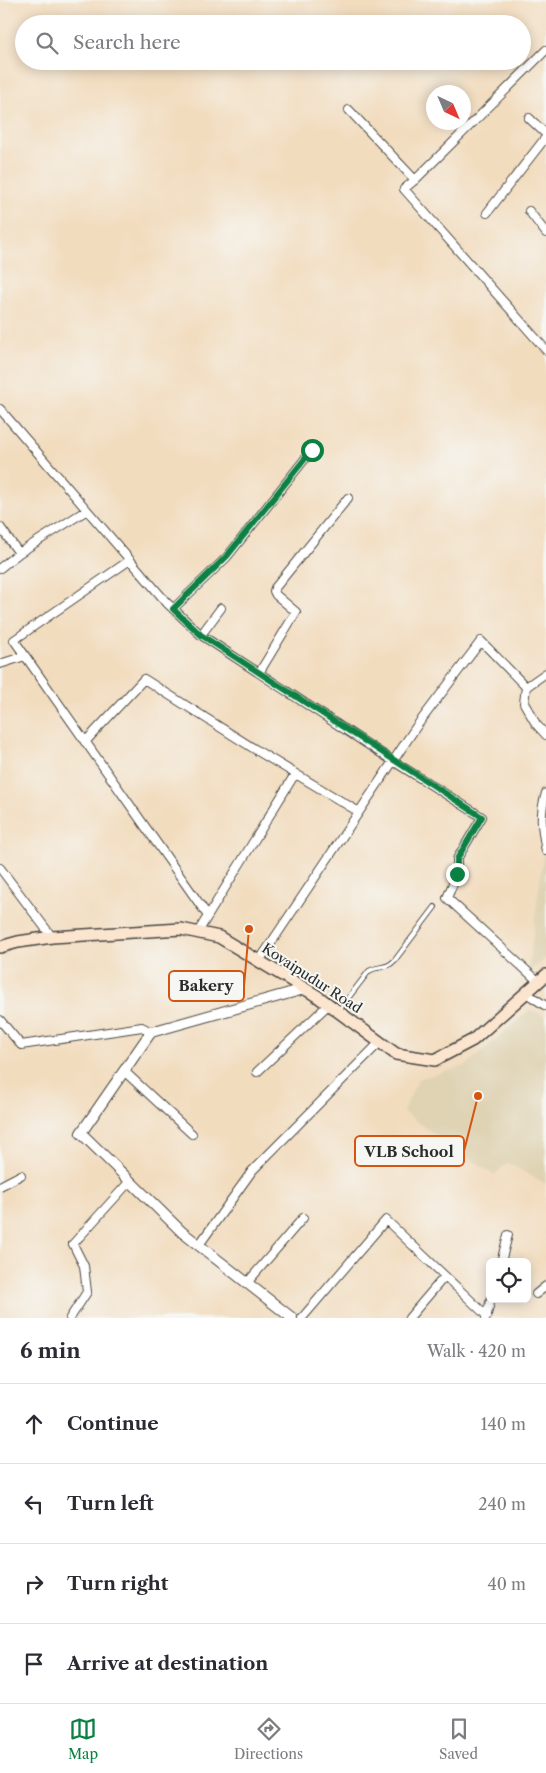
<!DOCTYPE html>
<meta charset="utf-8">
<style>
:root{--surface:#fff;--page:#f2f2f3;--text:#2b2b33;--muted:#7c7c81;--line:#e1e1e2;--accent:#0b8043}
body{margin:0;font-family:"Libre Caslon Text",serif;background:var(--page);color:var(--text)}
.controls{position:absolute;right:15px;bottom:15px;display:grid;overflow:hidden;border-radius:8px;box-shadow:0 2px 12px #0003}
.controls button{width:45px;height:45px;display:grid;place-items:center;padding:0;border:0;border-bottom:1px solid var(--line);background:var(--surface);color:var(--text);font:25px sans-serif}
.compass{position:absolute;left:426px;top:85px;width:45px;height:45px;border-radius:50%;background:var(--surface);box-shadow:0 2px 12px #0003;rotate:136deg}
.stop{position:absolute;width:15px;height:15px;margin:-11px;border:4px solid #0b8043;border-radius:50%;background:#fff}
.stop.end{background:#0b8043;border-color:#fff;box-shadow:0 1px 5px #0008}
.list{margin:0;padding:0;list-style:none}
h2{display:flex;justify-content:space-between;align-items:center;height:65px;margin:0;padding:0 20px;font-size:21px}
h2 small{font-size:16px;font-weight:400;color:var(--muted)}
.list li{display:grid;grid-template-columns:32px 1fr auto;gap:15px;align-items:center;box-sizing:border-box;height:80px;padding:0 20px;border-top:1px solid var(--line)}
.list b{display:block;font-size:19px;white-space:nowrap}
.list em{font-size:16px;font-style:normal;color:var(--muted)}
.icon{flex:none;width:28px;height:28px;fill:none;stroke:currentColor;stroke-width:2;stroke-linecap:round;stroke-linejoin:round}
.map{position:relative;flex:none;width:546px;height:1318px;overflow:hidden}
.search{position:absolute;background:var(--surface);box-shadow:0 2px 12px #0003;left:15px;right:15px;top:15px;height:55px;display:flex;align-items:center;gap:12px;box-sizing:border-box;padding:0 18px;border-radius:28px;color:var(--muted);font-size:19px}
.sheet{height:385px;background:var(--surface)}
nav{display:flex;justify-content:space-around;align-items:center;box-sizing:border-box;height:70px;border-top:1px solid var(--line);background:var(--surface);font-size:14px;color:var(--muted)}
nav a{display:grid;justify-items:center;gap:2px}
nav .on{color:var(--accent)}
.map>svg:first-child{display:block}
</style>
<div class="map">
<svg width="546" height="1318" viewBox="0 0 546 1318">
<rect width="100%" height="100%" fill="#f6f6f2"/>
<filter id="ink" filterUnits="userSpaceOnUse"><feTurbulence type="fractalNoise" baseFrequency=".02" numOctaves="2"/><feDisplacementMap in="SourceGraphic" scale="10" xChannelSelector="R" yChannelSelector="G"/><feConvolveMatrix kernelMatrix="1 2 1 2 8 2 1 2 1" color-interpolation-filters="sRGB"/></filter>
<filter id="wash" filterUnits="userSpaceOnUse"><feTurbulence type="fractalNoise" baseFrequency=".0096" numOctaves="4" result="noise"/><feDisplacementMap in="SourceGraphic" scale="20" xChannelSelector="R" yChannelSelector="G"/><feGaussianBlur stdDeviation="1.12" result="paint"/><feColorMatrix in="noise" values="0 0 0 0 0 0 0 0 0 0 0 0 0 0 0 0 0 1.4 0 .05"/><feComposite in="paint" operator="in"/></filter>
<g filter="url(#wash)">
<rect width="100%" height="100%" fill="#f2dcbe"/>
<path fill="#dfd3b4" d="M546 833V958L528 973Z
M531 1009 546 1017V1184L508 1163 494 1175 403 1112 418 1079 465 1066Z"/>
</g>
<g filter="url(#ink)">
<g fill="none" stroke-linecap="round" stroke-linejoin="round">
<defs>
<path id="service" d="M339 1010 369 971C379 965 386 970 395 960L435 907"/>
<path id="minor" d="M546 50 415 180 404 189 546 350
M349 110 415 180
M529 118 546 134
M529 211 546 233
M487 213 546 137
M0 409 167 603 201 635 393 761 482 817 457 859V874L447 898 539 982
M0 527 19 553 87 510
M130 560 14 640 208 916
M0 568 19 553
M173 609 227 557 312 450
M201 635 221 608
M0 664 25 656
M259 673 296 612 276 595 274 591 275 588 348 498
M546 673 526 687 524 703 536 724 546 735
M85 742 144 679 261 753 359 812
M546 793C539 815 542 829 546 851
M0 868 52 937
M198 932 295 774
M259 961 416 727 481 641 526 687
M526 993 546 1006
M0 1020 21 1045 142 1027 151 1032
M124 1071 192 1134
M257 1072 328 1005
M0 1186 21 1175
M199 1245 252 1171 380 1042
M501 1262 508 1235
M247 1283 303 1218
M536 1294 546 1286
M70 1318 87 1292 84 1266 73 1244 130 1181
M302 1318 386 1220 487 1316
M409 1318 445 1276
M486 1318 491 1299"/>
<path id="tertiary" d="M292 1318 182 1232 81 1133 151 1032 304 989"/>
<path id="secondary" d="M0 947 18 942 52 937 181 929 219 937 317 996 396 1054 435 1060 473 1040 546 975"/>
</defs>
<use href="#service" stroke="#494641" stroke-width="6"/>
<use href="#minor" stroke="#494641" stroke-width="10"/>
<use href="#tertiary" stroke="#494641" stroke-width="12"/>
<use href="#secondary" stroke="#494641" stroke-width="14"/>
<use href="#service" stroke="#fff" stroke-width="4"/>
<use href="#minor" stroke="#fff" stroke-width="8"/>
<use href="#tertiary" stroke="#fff" stroke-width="10"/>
<use href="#secondary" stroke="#fce5cf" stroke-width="11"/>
</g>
</g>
<g fill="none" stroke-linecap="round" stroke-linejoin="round" filter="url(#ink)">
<path stroke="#0b8043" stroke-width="6" d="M312 450 227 556 173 609 201 635 482 817 457 859V874"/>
</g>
<g text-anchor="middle" stroke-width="4" stroke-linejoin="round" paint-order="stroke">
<g font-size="14" fill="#2b2b2b" stroke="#f6f6f2">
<text transform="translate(312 978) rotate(33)" y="5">Kovaipudur Road</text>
</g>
</g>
<path fill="none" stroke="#d5540f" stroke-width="2" d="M249 929L244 986M478 1096L464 1151"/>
<g fill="#d5540f" stroke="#f6f6f2" stroke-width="2">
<circle cx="249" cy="929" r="5"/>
<circle cx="478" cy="1096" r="5"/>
</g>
<g fill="#f6f6f2" stroke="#d5540f" stroke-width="2">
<rect x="169" y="971" width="75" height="30" rx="5"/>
<rect x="355" y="1136" width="109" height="30" rx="5"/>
</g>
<g font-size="15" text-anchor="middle" font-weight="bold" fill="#2b2b2b">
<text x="206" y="991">Bakery</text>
<text x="409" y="1157">VLB School</text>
</g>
</svg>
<div class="controls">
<button><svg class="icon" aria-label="locate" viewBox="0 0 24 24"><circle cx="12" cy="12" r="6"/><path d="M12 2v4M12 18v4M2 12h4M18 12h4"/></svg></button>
</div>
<svg class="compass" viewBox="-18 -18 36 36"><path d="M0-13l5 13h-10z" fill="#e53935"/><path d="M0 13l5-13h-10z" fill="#7c7c81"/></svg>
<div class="stop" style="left:312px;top:450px"></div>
<div class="stop end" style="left:457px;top:874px"></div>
<div class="search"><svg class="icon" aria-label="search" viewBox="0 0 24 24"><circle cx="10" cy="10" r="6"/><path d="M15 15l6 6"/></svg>Search here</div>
</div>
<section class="sheet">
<h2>6 min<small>Walk · 420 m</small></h2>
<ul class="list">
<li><svg class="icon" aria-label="ahead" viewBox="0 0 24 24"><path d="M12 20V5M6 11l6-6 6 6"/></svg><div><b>Continue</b></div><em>140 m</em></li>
<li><svg class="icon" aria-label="left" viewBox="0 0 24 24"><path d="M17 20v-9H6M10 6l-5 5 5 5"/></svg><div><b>Turn left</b></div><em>240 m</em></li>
<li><svg class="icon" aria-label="right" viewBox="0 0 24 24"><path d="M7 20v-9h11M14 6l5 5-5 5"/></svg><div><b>Turn right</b></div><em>40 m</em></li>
<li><svg class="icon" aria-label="arrive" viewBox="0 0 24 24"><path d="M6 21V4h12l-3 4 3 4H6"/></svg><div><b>Arrive at destination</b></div></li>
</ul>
</section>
<nav>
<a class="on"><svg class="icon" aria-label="map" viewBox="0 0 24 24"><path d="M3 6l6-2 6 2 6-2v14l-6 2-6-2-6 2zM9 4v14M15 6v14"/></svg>Map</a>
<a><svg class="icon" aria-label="directions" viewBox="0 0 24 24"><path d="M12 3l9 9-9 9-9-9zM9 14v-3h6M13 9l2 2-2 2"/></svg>Directions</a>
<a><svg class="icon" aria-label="saved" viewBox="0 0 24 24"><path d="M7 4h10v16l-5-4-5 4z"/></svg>Saved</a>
</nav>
